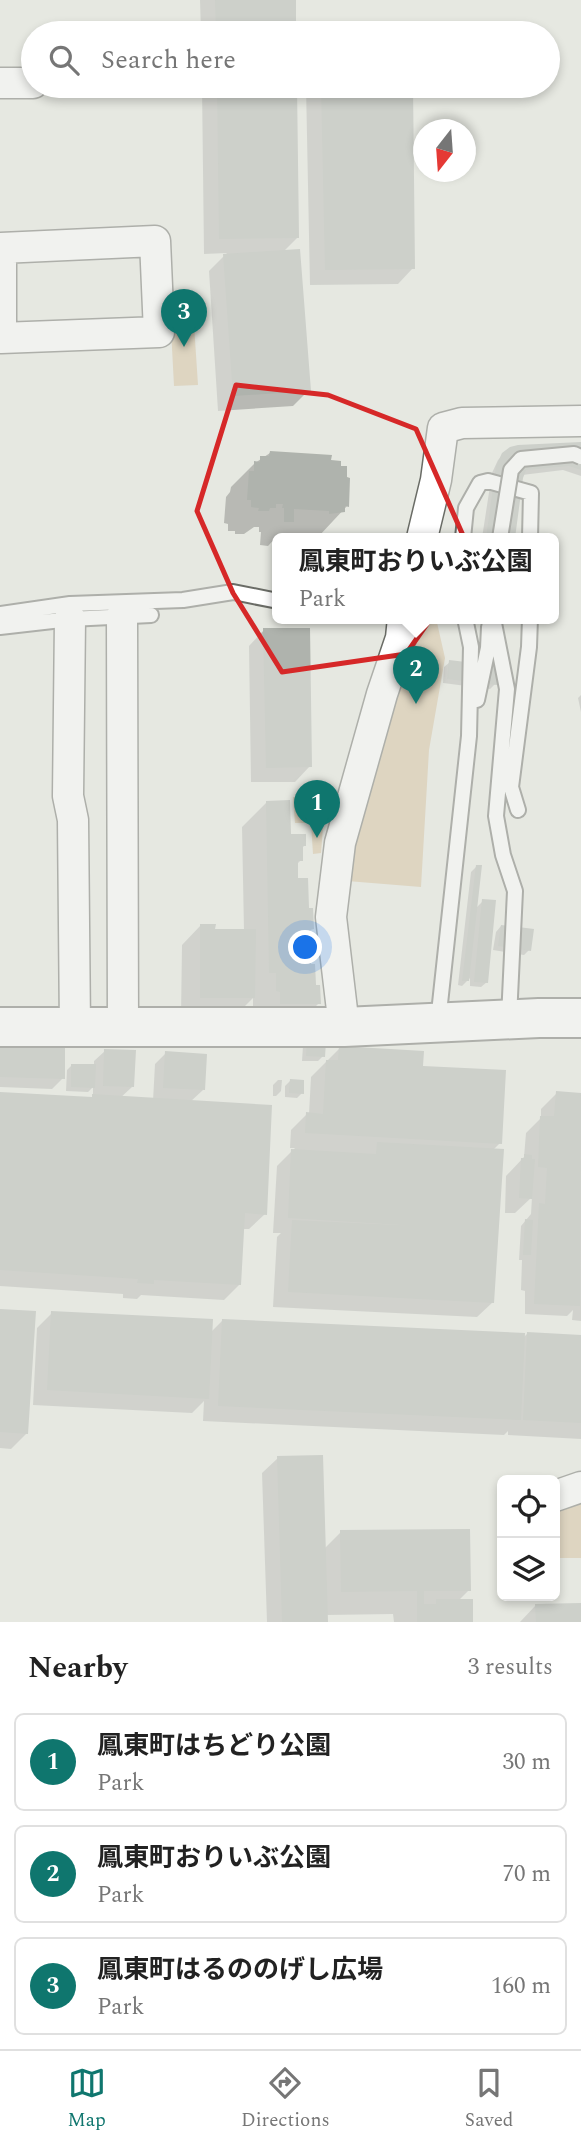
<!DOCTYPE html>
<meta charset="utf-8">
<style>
:root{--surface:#fff;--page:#f2f2f2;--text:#222;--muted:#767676;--line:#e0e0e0;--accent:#0f766e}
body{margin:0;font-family:Spectral,"Noto Sans JP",serif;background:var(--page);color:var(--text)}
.controls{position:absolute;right:21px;bottom:21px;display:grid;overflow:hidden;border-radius:10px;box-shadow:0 4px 10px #0003}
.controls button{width:63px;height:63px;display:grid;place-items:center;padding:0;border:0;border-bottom:2px solid var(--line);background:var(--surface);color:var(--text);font:35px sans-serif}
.compass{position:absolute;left:413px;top:119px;width:63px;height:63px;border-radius:50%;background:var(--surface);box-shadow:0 4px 10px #0003;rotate:197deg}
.you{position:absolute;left:306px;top:948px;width:24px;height:24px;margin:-18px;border:5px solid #fff;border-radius:50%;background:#1a73e8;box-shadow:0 0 0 10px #1a73e833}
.badge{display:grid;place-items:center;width:46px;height:46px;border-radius:50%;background:var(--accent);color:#fff;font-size:23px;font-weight:700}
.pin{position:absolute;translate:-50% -58px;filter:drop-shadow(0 2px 4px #0008)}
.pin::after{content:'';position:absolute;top:37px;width:24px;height:21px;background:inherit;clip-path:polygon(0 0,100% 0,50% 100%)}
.popup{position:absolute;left:272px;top:533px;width:287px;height:91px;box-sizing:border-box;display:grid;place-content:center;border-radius:10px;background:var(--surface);filter:drop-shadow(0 2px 5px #0005);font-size:23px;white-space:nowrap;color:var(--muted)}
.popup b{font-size:26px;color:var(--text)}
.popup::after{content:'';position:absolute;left:50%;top:100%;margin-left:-14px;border:14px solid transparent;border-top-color:var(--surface)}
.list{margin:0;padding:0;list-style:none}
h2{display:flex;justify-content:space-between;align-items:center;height:91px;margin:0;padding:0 28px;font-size:30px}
h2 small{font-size:23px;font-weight:400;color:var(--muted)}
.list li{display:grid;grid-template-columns:46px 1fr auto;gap:21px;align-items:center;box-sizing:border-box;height:98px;margin:0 14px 14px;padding:0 14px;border:2px solid var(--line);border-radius:10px}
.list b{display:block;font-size:26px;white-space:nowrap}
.list p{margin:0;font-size:23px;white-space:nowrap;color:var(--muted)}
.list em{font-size:23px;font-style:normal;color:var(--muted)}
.icon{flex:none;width:38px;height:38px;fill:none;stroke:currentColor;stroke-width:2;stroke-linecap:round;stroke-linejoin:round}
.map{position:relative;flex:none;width:581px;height:1622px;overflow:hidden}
.search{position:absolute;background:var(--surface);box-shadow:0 4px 10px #0003;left:21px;right:21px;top:21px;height:77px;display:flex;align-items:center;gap:18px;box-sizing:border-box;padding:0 24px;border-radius:38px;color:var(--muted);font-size:26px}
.sheet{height:427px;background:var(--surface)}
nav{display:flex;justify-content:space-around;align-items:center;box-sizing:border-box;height:98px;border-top:2px solid var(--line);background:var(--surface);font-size:19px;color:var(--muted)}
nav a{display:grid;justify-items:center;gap:4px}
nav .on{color:var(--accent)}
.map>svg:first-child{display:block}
</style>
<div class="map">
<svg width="581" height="1622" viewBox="0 0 581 1622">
<rect width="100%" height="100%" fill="#e6e8e1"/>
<path fill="#d4bf9a" d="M193 309 198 385 174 386 170 310Z
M418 618H436L445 658 429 750 421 887 347 881 348 863 416 632Z
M293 797 304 798 324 815 321 853 313 854 311 823H295Z
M581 1500V1558H556L555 1510Z"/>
<path fill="#0003" d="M200 0H294V33H201Z
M202 86H295L298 237 283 252 309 390 293 406 218 411 209 271 227 253 204 254Z
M306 86H411L413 268 398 284 310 285Z
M581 444V476L563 470 522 475 513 538H482L492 473 498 460 504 454Z
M270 453 329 462 347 506 319 536 306 537V535L280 533 268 546 260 545 261 532H259V527H254L244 534H235V531H228V524L224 523 226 497 230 492 231 487 255 463Z
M264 630 310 766 295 782H251L249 646Z
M450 662 495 684 490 689 443 683 444 667Z
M581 695V712L578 698Z
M266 803 290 836 304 846 301 849V860L296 865V880L312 928 309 932V965L319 1003 295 1027 253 1015V998L234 1017 181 1016 182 945 201 925 214 931H244L242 827Z
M476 867V908L483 901 487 982 481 987 470 986V978L462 986 458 985 471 872Z
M501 926 529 950 524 955 493 950 496 932Z
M308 1041 323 1056 318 1061H302L303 1046Z
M0 1048 63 1078 52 1089 0 1087Z
M340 1048 421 1068 500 1143 493 1150V1302L477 1317 273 1307 277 1237 281 1233H273L277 1166 295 1148H290L291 1130 307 1114H309L311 1077Z
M105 1051 132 1087 119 1099 153 1101 155 1064 166 1053 203 1090 190 1102 265 1214 249 1229H243L240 1284 224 1300 141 1295 137 1299 123 1298V1294L0 1286V1093L93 1098V1087L88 1092 66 1091 67 1070 72 1065 94 1066V1061Z
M278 1080H282L281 1091 276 1096H273V1085Z
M290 1081 302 1093 297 1098 285 1097V1086Z
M557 1093 581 1094V1321L572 1320 573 1310 567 1316 525 1314V1291L521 1290 522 1260H519L521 1226 531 1214 532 1197 515 1213H505L506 1176 524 1157 526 1133 541 1118V1109Z
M0 1310 27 1433 11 1449 0 1448Z
M52 1313 211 1332 222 1321 523 1338 527 1334 581 1336V1439L508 1435V1431L504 1435 203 1421 204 1401 192 1413 33 1405 37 1328Z
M278 1458 324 1549 341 1532 469 1590 458 1601 471 1622H394L393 1614 326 1615V1622H267L262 1473Z
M536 1605 579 1622H520Z"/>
<path fill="#afb3ad" d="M215 0H296V33H216Z
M217 86H297L299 238 219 239Z
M321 86H413L415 269 325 270Z
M300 249 311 391 233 396 223 254Z
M581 442V470L569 466 526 470 523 478 515 538H486L496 466 502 453 510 447 518 445Z
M270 451 332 455 331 460 341 461V466H347V477L350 478 349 507 345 506V512L329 514V511L294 509V522H284V508H282L283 504H276V508H270L269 511H258L259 508 251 507V500H247L249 471H254V461L260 462V456H269Z
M263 628H310L312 767 266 768Z
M449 660 499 666 497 685 447 679Z
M290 800 291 834H306V846H303V861H298V878H308L309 908H313L314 929 310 930 311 964H315L316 985H320L321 1004H280V992L276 991V973H269L266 801Z
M476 865H482L469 981H462Z
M482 899 496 900 488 983 474 982Z
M200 924H216L215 929H256L255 998H200Z
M501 925 534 929 531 951 498 946Z
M307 1039 326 1041 325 1057 306 1056Z
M0 1046 65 1048V1079L0 1077Z
M339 1046 424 1051 423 1066 506 1070 502 1144 305 1133 306 1112 323 1114 326 1060H338Z
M104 1049 136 1050 134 1087 103 1086Z
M165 1051 207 1054 205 1090 163 1088Z
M71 1064H96L95 1088 71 1087Z
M290 1079 304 1080V1094L289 1093Z
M556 1091 581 1093 580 1306 534 1304 539 1203 545 1204 547 1168 538 1167 540 1116H554Z
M0 1092 92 1097V1094L272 1105 267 1215 245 1213 241 1285 154 1280V1284L137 1283 138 1279 0 1270Z
M377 1142 504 1149 494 1303 288 1292 292 1220 418 1226 288 1218 291 1149 376 1154Z
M524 1154 532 1155V1159H535L532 1199 519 1198 521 1158H524Z
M525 1219 533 1220 531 1255H523Z
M0 1309 36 1311 28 1434 0 1432Z
M51 1311 213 1319 209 1399 47 1390Z
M222 1319 525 1333 521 1420 218 1406Z
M527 1332 581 1335V1423L523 1420Z
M323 1455 328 1622H282L277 1456Z
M470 1529 471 1591H424V1604H436V1599H473V1622H417V1591L341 1592 340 1530Z
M581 1603V1622H536L535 1604Z"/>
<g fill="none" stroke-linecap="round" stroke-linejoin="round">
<defs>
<path id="lane" d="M463 538 466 508 480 483 488 481 531 493 530 538
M0 614 70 604 183 600 233 592 278 601
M493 618 507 689 496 816 503 855 515 891 509 1018
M0 627 70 619 151 615
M477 700 488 648 489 627
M518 810 511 787 529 647 530 618
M438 1022 469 736 471 647 465 618"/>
<path id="street" d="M0 83H33
M0 249 1 248 155 241 159 332 1 338V248
M422 538 436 480 443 428 462 423 581 421
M122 616 123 1028
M70 619 68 796 73 820 75 1028
M344 1027 331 917 340 843 382 694 401 638 403 618
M555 1496 581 1487"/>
<path id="secondary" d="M0 1027H344L539 1018H581"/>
</defs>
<use href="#lane" stroke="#6a6c66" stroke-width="18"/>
<use href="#street" stroke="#6a6c66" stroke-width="33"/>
<use href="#secondary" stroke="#6a6c66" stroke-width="42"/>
<use href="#lane" stroke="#fff" stroke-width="14"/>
<use href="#street" stroke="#fff" stroke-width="30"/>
<use href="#secondary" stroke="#fff" stroke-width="38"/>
<defs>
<path id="lane-bridge" d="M500 538 511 470 521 459 574 454 581 457"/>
</defs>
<use href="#lane-bridge" stroke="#6a6c66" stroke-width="18" stroke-linecap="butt"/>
<use href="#lane-bridge" stroke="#fff" stroke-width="14"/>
</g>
<path d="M0 0H581V1622H0ZM236 385 328 395 416 429 473 558 406 654 282 672 233 593 197 511Z" fill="#e6e8e1" fill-opacity=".55" fill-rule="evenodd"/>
<path fill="none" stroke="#d62828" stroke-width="5" stroke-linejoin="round" d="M236 385 328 395 416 429 473 558 406 654 282 672 233 593 197 511Z"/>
</svg>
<div class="controls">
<button><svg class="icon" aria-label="locate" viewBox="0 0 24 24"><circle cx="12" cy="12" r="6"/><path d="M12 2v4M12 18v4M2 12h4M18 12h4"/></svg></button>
<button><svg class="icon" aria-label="layers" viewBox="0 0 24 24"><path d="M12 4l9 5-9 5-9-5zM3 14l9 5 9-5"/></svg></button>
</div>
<svg class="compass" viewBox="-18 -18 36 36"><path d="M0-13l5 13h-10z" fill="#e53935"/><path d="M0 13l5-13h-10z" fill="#767676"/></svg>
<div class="you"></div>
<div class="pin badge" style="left:317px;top:838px">1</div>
<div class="pin badge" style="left:416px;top:704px">2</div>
<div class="popup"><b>鳳東町おりいぶ公園</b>Park</div>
<div class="pin badge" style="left:184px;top:347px">3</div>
<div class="search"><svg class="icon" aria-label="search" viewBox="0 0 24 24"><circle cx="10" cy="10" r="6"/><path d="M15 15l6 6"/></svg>Search here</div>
</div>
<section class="sheet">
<h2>Nearby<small>3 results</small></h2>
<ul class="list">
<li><span class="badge">1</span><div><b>鳳東町はちどり公園</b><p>Park</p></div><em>30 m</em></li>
<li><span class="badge">2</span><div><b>鳳東町おりいぶ公園</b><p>Park</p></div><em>70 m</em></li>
<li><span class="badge">3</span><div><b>鳳東町はるののげし広場</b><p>Park</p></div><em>160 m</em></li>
</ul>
</section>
<nav>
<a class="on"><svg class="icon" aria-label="map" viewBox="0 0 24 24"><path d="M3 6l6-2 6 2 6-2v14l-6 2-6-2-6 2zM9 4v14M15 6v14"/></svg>Map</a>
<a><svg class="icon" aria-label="directions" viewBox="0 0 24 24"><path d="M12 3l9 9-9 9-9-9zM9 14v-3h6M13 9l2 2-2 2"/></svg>Directions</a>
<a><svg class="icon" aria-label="saved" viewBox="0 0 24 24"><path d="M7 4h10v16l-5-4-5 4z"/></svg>Saved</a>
</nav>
